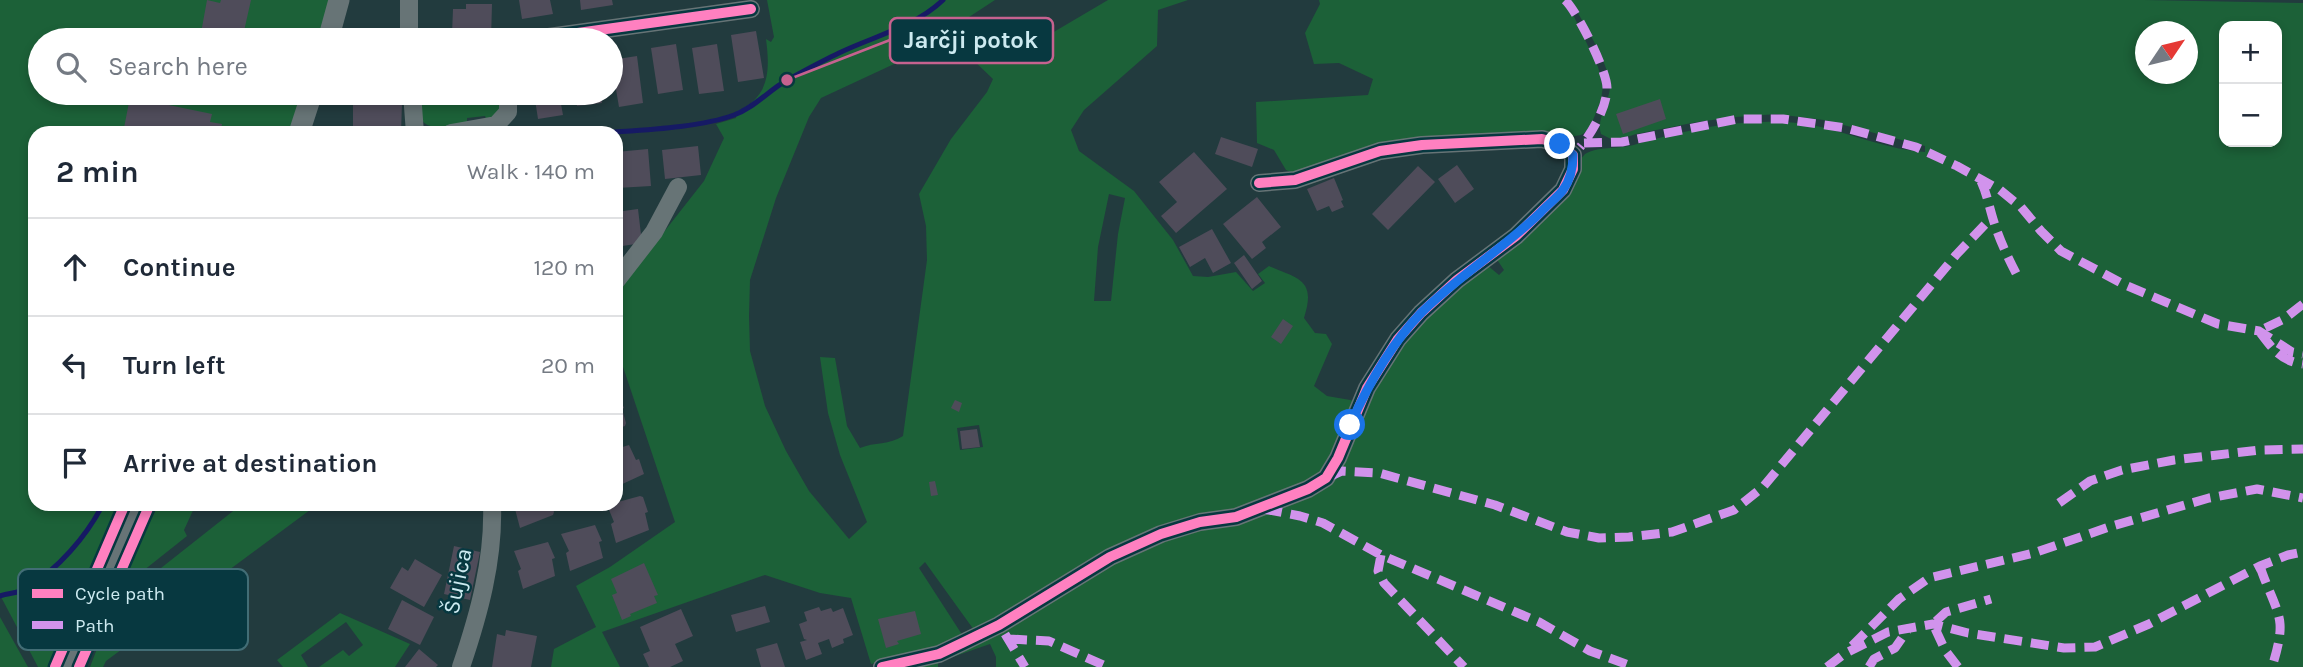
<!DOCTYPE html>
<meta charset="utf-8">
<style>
:root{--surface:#fff;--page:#f2f2f3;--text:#1f2937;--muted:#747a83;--line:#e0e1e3}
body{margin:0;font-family:Karla,sans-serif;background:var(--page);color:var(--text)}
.controls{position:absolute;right:21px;top:21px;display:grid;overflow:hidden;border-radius:14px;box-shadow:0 4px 10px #0003}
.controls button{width:63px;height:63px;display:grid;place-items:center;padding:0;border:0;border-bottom:2px solid var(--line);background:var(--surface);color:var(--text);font:35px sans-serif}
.compass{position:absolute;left:2135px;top:21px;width:63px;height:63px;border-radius:50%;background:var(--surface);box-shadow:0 4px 10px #0003;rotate:55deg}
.stop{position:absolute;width:21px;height:21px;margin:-16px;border:5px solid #1a73e8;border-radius:50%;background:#fff}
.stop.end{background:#1a73e8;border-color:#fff;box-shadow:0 2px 7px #0008}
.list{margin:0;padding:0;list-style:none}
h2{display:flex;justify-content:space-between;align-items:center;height:91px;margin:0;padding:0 28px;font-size:30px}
h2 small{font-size:23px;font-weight:400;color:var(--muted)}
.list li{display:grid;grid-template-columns:46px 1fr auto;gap:21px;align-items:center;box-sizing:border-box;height:98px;padding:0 28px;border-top:2px solid var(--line)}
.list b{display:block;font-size:26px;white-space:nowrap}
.list em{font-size:23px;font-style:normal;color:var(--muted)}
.icon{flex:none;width:38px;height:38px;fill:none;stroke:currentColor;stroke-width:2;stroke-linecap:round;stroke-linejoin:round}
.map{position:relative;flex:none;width:2303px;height:667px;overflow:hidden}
.search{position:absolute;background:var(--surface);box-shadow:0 4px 10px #0003;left:28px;top:28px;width:595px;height:77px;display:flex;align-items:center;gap:18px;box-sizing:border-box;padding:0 24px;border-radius:38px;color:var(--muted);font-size:26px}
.panel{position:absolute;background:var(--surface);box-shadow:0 4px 10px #0003;left:28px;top:126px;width:595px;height:385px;border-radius:21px}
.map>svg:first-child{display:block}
</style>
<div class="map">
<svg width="2303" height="667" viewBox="0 0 2303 667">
<rect width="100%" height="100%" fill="#223b3e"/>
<path fill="#1c6138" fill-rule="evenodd" d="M0 0H329L319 40H40V93H303L289 133H35V504H121L52 667H38L0 595Z
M767 0H995L969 17 1013 60 1052 33 1108 0H1188L1158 10 1157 46 1084 110 1071 130 1079 151 1134 191 1173 240 1193 276 1208 277 1236 272 1253 291 1265 283 1258 274 1269 266C1300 279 1316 280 1304 318L1315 333 1326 334 1332 344 1314 386 1327 396 1356 401 1321 476 1254 504 1212 515 974 630 925 562 919 568 961 633 960 639 944 646 871 664 851 598 820 593 765 575 602 632 620 667H551L554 649 596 627 576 586 610 567 675 522 616 346V293L704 181 724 138 716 124 736 118 737 111C770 97 770 70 766 39L771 42 774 37ZM950 38 993 79 987 92 951 139 919 194 926 226 927 260 903 436C890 445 874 442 860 448L847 426 835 358 820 357 828 413 840 455 867 522 849 539 809 491 786 451 765 406 750 351 749 316 750 280 776 198 809 117 821 98ZM1109 194 1125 198 1118 234 1111 301H1094L1098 247ZM979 425 983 447 960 450 957 428Z
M1319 0H2145L2303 3V667H996V657L990 644 938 662V667H903L1041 604 1163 538 1318 490 1409 332 1487 265 1499 275 1504 270 1496 258 1585 154C1601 145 1619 150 1637 144 1695 127 1761 114 1821 127 1855 135 1890 150 1925 152V146L1824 120 1777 114 1736 117 1697 122 1636 134 1615 141 1601 134C1596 119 1609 103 1610 87 1611 67 1583 22 1572 3L1569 6 1598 67 1603 86 1601 100 1589 130 1581 135 1569 137 1518 133 1299 175 1286 170 1274 150 1257 143 1256 102 1368 95 1373 79 1339 63 1314 64 1305 33 1320 4ZM2224 26H2277V142H2224ZM2146 32H2188V74H2146Z
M419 93H499L500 110 487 121 485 116 467 118V123C454 125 425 134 420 116 418 109 419 100 419 93Z
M159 504H196L184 530 187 536 124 586C122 571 151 520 159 504Z
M242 504H306L310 510 106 661 103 667H90L113 607 118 602Z
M340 613 410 644 395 667H319L343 650 349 656 363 645 346 622 301 655 308 667H283L277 660Z
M0 617 28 667H0Z"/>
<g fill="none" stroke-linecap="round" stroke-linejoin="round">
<path stroke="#161a64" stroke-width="5" d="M601 133C639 130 699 128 734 115 754 108 768 91 787 80 804 71 822 61 839 53 874 36 915 27 943 0
M0 596C8 593 19 593 26 589 58 569 87 536 103 504"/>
</g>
<path fill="#4f4c5a" d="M207 0 220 3 221 0H251L242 40 201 33Z
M519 0H550L553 14 522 19Z
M580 0H612L613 5 581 10Z
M466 4H492L491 40H462V34H452L453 9H466Z
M756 31 764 78 738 82 731 35Z
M676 44 683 90 658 94 651 48Z
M717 44 724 91 699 94 692 48Z
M637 56 643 103 619 107 611 60Z
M353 93H382V103H402L401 133H353Z
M534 93H559L563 115 538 119Z
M575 93H601L602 103 577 106Z
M130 97 212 114 210 122 222 124 220 133H127L128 129 124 128Z
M1660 99 1666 119 1623 134 1616 114Z
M1221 137 1258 149 1252 167 1215 154Z
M698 146 701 175 665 179 662 150Z
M648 149 651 186 617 188 616 152Z
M1194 152 1227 189 1176 233 1161 216 1177 202 1159 182Z
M1457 165 1474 189 1455 203 1438 179Z
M1418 166 1435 182 1388 230 1372 214Z
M1334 178 1343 200 1341 201 1344 207 1332 212 1329 206 1317 211 1307 189Z
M1257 197 1281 227 1262 242 1266 248 1252 259 1223 224Z
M638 209 642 243 616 247V212Z
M1212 229 1231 263 1213 273 1205 258 1190 267 1179 247Z
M1244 255 1262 281 1252 289 1234 263Z
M1283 319 1293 326 1281 344 1271 337Z
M616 389 624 408 622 409 626 423 625 426 616 429Z
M955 400 962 403 959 412 951 408Z
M977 429 980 447 962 449 960 431Z
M629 445 636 460 639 459 644 474 616 487V449Z
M935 481 938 495 931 496 929 482Z
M640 496 643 497 648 512 645 513 649 530 616 543 611 524 614 522 607 505Z
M517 504H551L554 512 553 515 520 528 515 509 518 507Z
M595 525 602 541 599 542 603 558 570 571 566 553 569 551 561 534Z
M548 542 555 558 552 559 555 576 523 589 518 571 521 569 514 551Z
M454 546 480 552 470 600 444 594Z
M415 559 442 575 424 607 390 588 402 567 408 571Z
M644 563 658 595 654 596 657 603 630 614 631 616 622 620 612 595 617 593 611 579Z
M402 600 434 617 420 645 388 629Z
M765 606 770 622 736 632 731 615Z
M819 607 821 611 831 608 833 612 843 608 853 635 843 639 844 643 832 648 829 639 818 643 822 654 806 660 800 642 807 640 804 639 799 624 807 621 804 612Z
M681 609 693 636 675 644 683 661 670 667H649L643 654 650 651 640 627Z
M915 611 921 634 897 641 899 644 886 648 878 619Z
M506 630 537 636 531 667H492L497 634 505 636Z
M777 643 785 667H761L756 649Z
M419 649 438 665 436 667H405Z"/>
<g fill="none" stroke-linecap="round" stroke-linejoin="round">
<path stroke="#677476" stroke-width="18" d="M409 40V0
M527 40 751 9
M412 93 415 133
M451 133 496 125 508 112V93
M616 281 654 232 678 187
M461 667C479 614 494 560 492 504
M882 667 939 654 962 643 999 625 1110 557 1161 534 1200 522 1236 517 1308 489 1326 478 1338 458 1367 388 1398 339 1421 313 1457 280 1516 236 1563 190 1573 169V155L1560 144 1542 139 1422 145 1380 151 1295 180 1259 183"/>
<path stroke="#677476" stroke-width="21" d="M328 40 339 0
M299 133 312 93
M68 667 138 504"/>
<path stroke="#d193ec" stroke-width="9" stroke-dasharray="18 9" stroke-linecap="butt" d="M1565 0C1577 11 1607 71 1607 88 1607 107 1592 133 1580 147
M1584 143 1622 142 1738 119H1783L1846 128 1916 147 1957 166 2000 190 2021 207 2041 231 2061 251 2125 285 2218 324 2259 331 2292 352 2303 354
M1981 181C1987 194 1989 206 1993 219 1999 239 2008 258 2018 277
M2303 304 2284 319 2259 331C2272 348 2280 361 2303 364
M1329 477 1342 471 1379 473 1495 505 1567 532 1599 538 1629 537 1672 532 1734 510 1763 487 1956 255 1992 217
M2059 503 2090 481 2122 470 2174 460 2260 450 2303 449
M1264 509 1300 516 1323 523 1381 555 1539 622 1590 651 1634 667
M1381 555 1378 571 1384 583 1464 667
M2260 566C2265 584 2279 608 2280 624 2281 637 2276 654 2272 667
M1005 634 1025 667
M1009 639 1049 641 1108 667
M1852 646 1899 599 1929 578 2034 553 2109 527 2209 498 2257 489 2303 498
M1827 667 1844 654 1888 632 1933 624 1968 633 2064 648 2095 647 2149 624 2260 566 2288 555 2303 552
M1869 667 1874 659 1895 648 1909 628
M1958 667 1945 650 1933 624 1946 612 1991 599"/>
<defs>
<path id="cycleway" d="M527 40 751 9
M55 667 125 504
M79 667 150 504
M882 667 939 654 962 643 999 625 1110 557 1161 534 1200 522 1236 517 1308 489 1326 478 1338 458 1367 388 1398 339 1421 313 1457 280 1516 236 1563 190 1573 169V155L1560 144 1542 139 1422 145 1380 151 1295 180 1259 183"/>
</defs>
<use href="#cycleway" stroke="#073840" stroke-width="15"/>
<use href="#cycleway" stroke="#ff80c0" stroke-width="10"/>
</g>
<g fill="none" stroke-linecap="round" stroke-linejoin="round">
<path stroke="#1a73e8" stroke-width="9" d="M1350 425C1368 385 1390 345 1421 313 1458 276 1503 249 1540 213 1547 205 1557 198 1563 190 1571 179 1573 168 1573 155L1560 144"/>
</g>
<g text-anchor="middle" stroke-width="5" stroke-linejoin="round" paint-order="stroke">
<g font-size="23" fill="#cdeaf0" stroke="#073840">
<text transform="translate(457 581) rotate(-78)" y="8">Šujica</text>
</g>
</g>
<rect x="18" y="569" width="230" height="81" rx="10" fill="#073840" stroke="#426d75" stroke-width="2"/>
<rect x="32" y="589" width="31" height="9" fill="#ff80c0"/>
<rect x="32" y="621" width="31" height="8" fill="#d193ec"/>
<g font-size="19" fill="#cdeaf0">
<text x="75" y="600">Cycle path</text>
<text x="75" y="632">Path</text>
</g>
<path fill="none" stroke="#c6628f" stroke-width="2.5" d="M787 80L890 40"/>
<circle fill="#c6628f" stroke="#073840" stroke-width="2.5" cx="787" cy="80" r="7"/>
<rect fill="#073840" stroke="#c6628f" stroke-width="2.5" x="890" y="18" width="163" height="45" rx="7"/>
<g font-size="24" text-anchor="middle" font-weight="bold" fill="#cdeaf0">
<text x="971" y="48">Jarčji potok</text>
</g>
</svg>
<div class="controls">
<button>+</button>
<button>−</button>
</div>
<svg class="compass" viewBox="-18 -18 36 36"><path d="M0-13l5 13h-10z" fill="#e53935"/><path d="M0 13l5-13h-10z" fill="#747a83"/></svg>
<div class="stop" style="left:1350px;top:425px"></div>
<div class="stop end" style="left:1560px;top:144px"></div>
<div class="search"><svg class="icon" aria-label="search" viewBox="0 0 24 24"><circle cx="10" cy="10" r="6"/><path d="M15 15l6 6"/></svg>Search here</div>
<section class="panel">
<h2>2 min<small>Walk · 140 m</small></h2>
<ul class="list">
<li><svg class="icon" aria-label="ahead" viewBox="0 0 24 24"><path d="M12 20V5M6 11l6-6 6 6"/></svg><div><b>Continue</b></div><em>120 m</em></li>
<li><svg class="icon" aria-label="left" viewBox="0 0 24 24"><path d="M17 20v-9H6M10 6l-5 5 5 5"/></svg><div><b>Turn left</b></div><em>20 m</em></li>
<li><svg class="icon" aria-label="arrive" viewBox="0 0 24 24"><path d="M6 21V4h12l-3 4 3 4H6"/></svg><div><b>Arrive at destination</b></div></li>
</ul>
</section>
</div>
